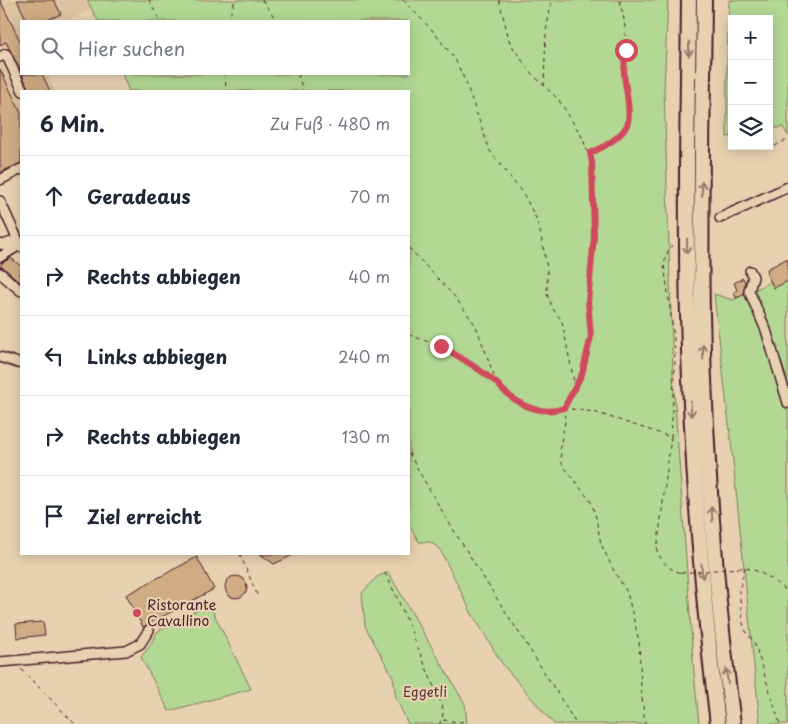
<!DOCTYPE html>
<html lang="de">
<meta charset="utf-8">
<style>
:root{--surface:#fff;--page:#f6f6f7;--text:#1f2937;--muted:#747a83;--line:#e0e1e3}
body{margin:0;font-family:"Playpen Sans",sans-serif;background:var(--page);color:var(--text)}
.controls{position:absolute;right:15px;top:15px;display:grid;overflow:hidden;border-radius:0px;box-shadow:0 2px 12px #0003}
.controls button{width:45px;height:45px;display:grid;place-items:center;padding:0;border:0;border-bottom:1px solid var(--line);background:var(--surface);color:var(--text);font:25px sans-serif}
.stop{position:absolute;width:15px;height:15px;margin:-11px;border:4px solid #d1495b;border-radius:50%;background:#fff}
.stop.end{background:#d1495b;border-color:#fff;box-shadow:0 1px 5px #0008}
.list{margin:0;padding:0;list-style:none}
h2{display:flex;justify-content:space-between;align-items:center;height:65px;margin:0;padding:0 20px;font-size:21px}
h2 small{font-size:16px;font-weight:400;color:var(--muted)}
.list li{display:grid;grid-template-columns:32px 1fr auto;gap:15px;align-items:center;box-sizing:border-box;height:80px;padding:0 20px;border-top:1px solid var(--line)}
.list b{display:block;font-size:19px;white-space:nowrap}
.list em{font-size:16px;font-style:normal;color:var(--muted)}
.icon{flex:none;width:28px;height:28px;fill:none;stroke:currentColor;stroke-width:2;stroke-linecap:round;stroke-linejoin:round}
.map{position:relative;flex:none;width:788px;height:724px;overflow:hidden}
.search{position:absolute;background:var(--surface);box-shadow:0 2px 12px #0003;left:20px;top:20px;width:390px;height:55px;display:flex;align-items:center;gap:12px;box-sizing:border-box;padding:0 18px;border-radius:0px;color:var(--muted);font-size:19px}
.panel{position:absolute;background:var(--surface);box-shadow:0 2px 12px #0003;left:20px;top:90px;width:390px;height:465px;border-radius:0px}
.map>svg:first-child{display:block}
</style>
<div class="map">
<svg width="788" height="724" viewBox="0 0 788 724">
<rect width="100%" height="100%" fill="#e7d1b0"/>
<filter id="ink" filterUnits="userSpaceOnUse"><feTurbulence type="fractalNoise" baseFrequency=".02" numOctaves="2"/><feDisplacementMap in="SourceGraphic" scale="10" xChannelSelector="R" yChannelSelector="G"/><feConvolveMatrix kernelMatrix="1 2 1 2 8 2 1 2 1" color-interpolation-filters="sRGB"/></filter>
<g filter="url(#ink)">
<path fill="#ddc3a1" d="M0 0H87L93 8 66 21H21V74H47L55 91H21V178L0 187Z"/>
<path fill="#b3d893" stroke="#7e7c5f" d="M87 0H668L664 89 673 375 694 673 699 724H554L503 665 471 612 440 549 430 542H419L409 525V91H129L122 74H409V21H98Z
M729 0H788V136L783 127 769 129V19H732V136L727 137V67Z
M788 274V724H760L732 451 714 294 733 300Z
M388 572 465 704 467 724H408L396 698 393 677 365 626 362 593 377 577Z
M209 604 251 689 169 711 141 657 149 647 158 631Z"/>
<path fill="#d0ac85" stroke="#4a1f2b" d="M0 0 21 43V72L6 42 0 45Z
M17 0H54L61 14 45 21H27Z
M0 69 21 113V163L1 172 0 170Z
M22 74H42L50 91H29Z
M11 258 21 266V270L18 274 21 276V283L4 268 0 267 2 263Z
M788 258V281L774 288 766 273 768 272 767 269Z
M743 278 745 282 744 294 736 298 734 292 737 290 734 283Z
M260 554H295L274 564Z
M197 557 214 589 143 627 126 595Z
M225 587a11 11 0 1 1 22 0a11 11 0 1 1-22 0Z
M43 622 45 635 17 638 16 624Z"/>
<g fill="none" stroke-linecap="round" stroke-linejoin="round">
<defs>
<path id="minor" d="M0 57 6 54 23 91
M0 180 21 169
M0 201 21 247
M720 218 788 187
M0 244 4 245 16 240
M0 257 20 245
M750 271 753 277 749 291 766 330 788 403
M0 273 21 291
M0 357 21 364
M0 662 126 651 140 644 149 630"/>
<path id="highway" d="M689 0C688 105 685 209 688 314 691 451 701 588 718 724
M704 0C703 105 700 209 702 314 705 451 715 588 733 724"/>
</defs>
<use href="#minor" stroke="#4a1f2b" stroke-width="12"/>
<use href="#highway" stroke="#4a1f2b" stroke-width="18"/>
<path stroke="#4a1f2b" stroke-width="1" stroke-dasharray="4 4" stroke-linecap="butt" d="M149 0 160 21
M262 0 277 21
M403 0 432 30 455 59 466 83 490 151 524 195 536 218 540 231 547 268V294L553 309 562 321 575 387
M499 0 510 43 531 73 558 99 566 111 582 137 592 163 594 236 588 302 591 336 582 374 564 408 565 422 560 447 561 456 562 464 591 502 595 513 601 544 614 571 627 592 639 641 641 688 645 724
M228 21 235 0
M225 74 226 91
M298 74 303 91
M544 86 546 31 552 0
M775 146 788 139
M591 153C602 149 622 137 627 125 632 111 624 86 624 71 624 57 626 45 625 31 625 21 622 11 620 1L618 0
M409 248 455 297 476 326 496 381 503 391 518 402 535 410 553 412 564 408 594 412 671 437 657 551C662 562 668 569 681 573
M409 335 441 346 494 380
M671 437 675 359 674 338 664 264 668 251 672 245
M409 453C459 546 522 633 576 724
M240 554 258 597
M745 567 739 591 743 623 745 630 755 644 780 724
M738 568C757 566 774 581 788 592
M385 573C404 610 417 647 433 684 435 690 439 696 441 702 444 709 444 718 439 724
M21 669 75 724
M443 720 458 722 467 721"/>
<use href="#minor" stroke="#e7d1b0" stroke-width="9"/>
<use href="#highway" stroke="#e7d1b0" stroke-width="14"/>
<path stroke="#4a1f2b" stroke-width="1" stroke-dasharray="4 4" stroke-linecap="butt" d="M681 573 738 568"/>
</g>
<defs><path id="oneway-shaft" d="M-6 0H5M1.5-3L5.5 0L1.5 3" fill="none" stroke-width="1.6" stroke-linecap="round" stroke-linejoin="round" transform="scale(1.25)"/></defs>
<g stroke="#98786e">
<use href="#oneway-shaft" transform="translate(689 49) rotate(91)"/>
<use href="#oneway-shaft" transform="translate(702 189) rotate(-89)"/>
<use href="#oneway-shaft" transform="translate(687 246) rotate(90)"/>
<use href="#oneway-shaft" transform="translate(703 352) rotate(-92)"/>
<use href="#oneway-shaft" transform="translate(691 409) rotate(88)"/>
<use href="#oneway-shaft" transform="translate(712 514) rotate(-94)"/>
<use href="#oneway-shaft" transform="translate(702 571) rotate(85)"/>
<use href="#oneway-shaft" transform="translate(727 676) rotate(-97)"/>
</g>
</g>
<g fill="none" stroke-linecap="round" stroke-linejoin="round" filter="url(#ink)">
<path stroke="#d1495b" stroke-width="6" d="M441 346C458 356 477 367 493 380 498 383 500 388 504 391 521 407 542 415 564 408L582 374 591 336 588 302 594 236 592 163 590 153C601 149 622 137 627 125 632 113 625 87 624 74 624 66 625 58 626 50"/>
</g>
<circle fill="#d1495b" stroke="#e7d1b0" stroke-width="2" cx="137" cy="613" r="5"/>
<g text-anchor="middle" stroke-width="4.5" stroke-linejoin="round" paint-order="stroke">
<g font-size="14" fill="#4a1f2b" stroke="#e7d1b0" text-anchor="start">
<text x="147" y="610">Ristorante<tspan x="147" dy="16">Cavallino</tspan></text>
</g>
<g font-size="14" fill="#5a3b3b" stroke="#e7d1b0">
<text x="425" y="697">Eggetli</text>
</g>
</g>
</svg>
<div class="controls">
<button>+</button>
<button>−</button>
<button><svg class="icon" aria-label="layers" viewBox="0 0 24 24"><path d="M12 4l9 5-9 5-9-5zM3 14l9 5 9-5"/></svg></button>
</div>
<div class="stop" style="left:626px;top:50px"></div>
<div class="stop end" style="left:441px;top:346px"></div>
<div class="search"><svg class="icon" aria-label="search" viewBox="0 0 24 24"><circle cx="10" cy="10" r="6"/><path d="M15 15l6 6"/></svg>Hier suchen</div>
<section class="panel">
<h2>6 Min.<small>Zu Fuß · 480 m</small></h2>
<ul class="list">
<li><svg class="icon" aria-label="ahead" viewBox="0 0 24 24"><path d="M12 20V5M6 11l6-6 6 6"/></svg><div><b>Geradeaus</b></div><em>70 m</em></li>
<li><svg class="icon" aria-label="right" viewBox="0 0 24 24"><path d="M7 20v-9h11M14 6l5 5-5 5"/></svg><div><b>Rechts abbiegen</b></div><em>40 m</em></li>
<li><svg class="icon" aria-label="left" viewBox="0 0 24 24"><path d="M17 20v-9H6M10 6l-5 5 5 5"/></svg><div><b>Links abbiegen</b></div><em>240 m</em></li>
<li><svg class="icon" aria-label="right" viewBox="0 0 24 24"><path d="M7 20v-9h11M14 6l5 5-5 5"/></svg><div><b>Rechts abbiegen</b></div><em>130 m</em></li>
<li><svg class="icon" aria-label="arrive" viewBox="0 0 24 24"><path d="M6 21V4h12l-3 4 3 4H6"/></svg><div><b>Ziel erreicht</b></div></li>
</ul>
</section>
</div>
